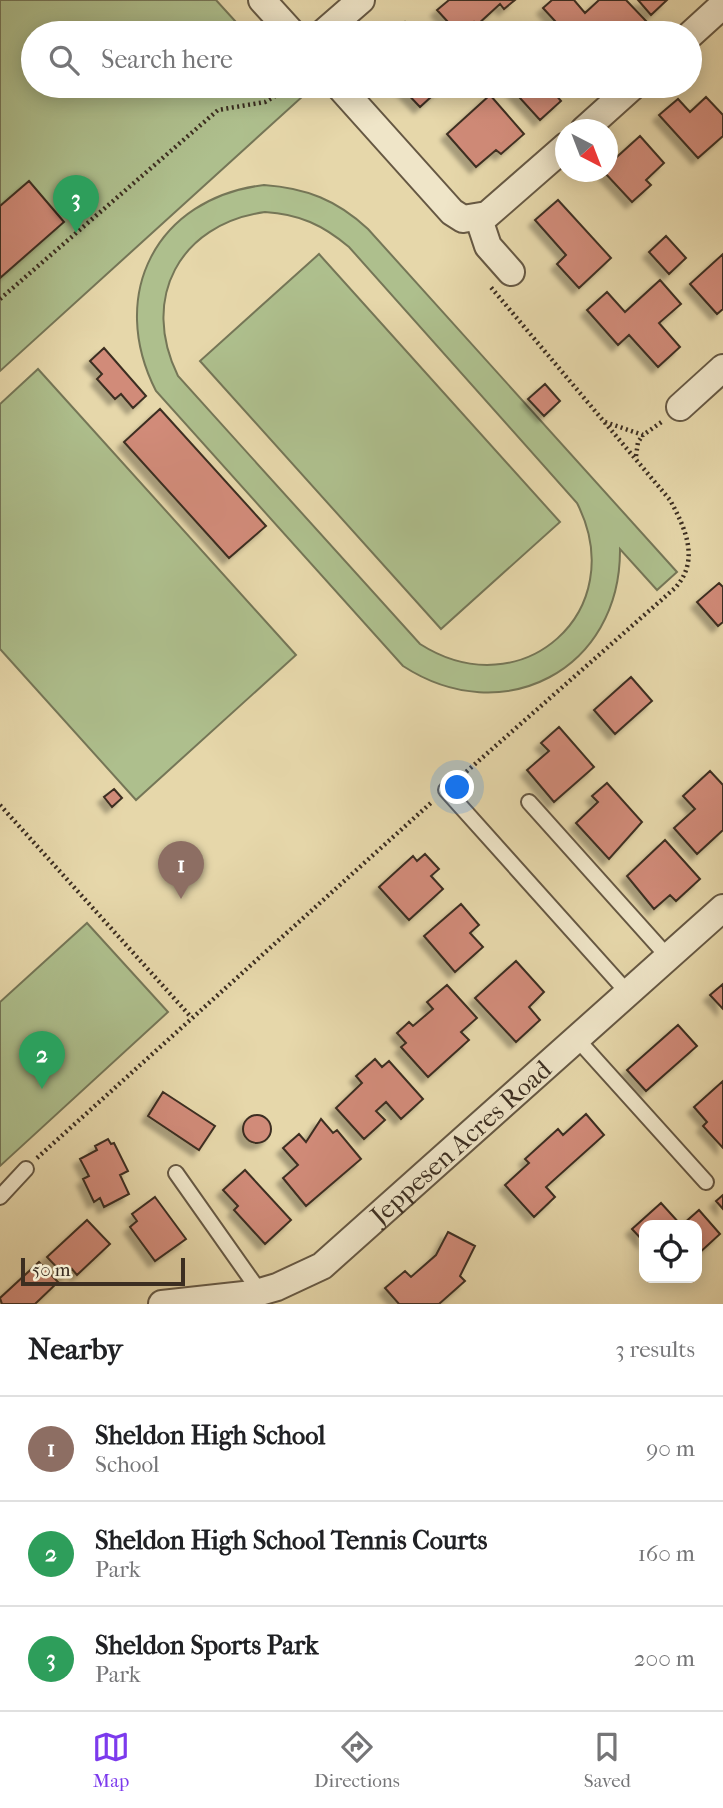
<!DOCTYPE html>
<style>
:root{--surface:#fff;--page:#f2f2f2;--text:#202124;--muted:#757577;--line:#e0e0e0;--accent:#7c3aed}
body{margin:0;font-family:"IM FELL French Canon",serif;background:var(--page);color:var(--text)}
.controls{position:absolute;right:21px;bottom:21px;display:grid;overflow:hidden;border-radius:14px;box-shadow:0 4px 18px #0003}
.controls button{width:63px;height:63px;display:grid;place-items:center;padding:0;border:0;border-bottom:2px solid var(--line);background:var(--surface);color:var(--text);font:35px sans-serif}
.compass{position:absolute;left:555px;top:119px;width:63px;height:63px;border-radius:50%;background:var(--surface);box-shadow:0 4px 18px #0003;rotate:138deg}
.scale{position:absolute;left:21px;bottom:18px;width:164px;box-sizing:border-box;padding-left:7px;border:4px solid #3c2e21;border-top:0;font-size:19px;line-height:24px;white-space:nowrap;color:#3c2e21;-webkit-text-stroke:5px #efe5c8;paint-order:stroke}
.you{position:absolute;left:458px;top:788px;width:24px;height:24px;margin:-18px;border:5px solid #fff;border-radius:50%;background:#1a73e8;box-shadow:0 0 0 10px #1a73e833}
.badge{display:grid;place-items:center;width:46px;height:46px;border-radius:50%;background:var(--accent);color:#fff;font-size:23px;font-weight:700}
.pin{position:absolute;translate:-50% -58px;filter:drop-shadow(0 2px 4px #0008)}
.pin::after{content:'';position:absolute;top:37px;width:24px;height:21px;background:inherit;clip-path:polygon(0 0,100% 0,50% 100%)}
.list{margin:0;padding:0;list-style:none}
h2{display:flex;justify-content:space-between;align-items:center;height:91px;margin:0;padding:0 28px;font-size:30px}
h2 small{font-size:23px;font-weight:400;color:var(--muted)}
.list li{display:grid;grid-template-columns:46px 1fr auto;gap:21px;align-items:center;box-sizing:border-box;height:105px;padding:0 28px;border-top:2px solid var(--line)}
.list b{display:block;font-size:26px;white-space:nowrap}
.list p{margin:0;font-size:23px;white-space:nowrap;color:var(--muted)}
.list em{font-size:23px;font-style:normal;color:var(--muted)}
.icon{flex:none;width:38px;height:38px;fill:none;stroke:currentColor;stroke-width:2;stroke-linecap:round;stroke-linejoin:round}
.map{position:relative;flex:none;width:723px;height:1304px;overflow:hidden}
.search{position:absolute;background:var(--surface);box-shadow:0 4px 18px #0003;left:21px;right:21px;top:21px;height:77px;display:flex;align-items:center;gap:18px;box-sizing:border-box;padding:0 24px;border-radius:38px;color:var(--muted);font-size:26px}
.sheet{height:406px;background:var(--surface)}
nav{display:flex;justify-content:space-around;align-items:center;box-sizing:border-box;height:98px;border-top:2px solid var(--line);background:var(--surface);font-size:19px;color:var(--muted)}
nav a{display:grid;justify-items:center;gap:4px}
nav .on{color:var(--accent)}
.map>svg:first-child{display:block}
</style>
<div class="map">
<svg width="723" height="1304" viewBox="0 0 723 1304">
<defs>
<filter id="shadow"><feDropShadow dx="-6" dy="6" stdDeviation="2" flood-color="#0004"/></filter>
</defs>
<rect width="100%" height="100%" fill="#e6d7aa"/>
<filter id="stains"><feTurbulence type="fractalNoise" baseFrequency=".00286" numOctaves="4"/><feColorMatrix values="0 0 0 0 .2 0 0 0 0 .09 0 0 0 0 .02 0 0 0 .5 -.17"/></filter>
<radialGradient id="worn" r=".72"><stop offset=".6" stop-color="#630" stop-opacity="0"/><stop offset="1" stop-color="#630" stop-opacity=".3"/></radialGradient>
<path fill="#aebf8d" stroke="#757657" stroke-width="2" fill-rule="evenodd" d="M0 0H216L246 33H33V86H294L303 96 0 371Z
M264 185C306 188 337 200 368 229L677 572 657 590 620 549C621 670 503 731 403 666L156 391C107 295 156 198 264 185ZM265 212C299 214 323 225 349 247L577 503C632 611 522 709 420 644L178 376C140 299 179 224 265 212Z
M319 254 560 522 441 629 200 361Z
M38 369 296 655 136 800 0 649V404Z
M87 923 168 1012 0 1166V1002Z"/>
<path fill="#d18b79" stroke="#3c2e21" stroke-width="2" filter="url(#shadow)" d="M449 0H515L504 9 500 4 477 25 474 22 462 33H458L437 10Z
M552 0H574L585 13 599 0H626L647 22 635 33H613L608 28 602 33H566L543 8Z
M638 0H667L651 15Z
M405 22 416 33H393Z
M400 86H443L420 107Z
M509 86H566L556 95 561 101 540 120Z
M490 95 524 134 501 154 496 150 476 167 447 134Z
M706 97 723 115V136L698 158 659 115 678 99 690 112Z
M640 136 664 163 646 180 651 185 632 202 604 172H608V165Z
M29 181 64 222 0 278V206Z
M558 200 611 258 579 288 557 264 566 255 535 220Z
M666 236 686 258 669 274 649 252Z
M723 254V309L717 314 690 284Z
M660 280 681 304 659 323 680 347 658 367 629 335 618 345 587 310 607 292 625 312Z
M104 348 146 396 133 408 121 394 115 399 97 379 102 374 90 361Z
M545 384 560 401 544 416 528 399Z
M160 409 266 526 229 558 124 442Z
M719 583 723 587V622L718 626 697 602Z
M631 677 652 701 615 734 594 710Z
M559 727 594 767 554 802 527 770 549 751 541 743Z
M710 771 723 785V830L697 854 674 828 695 809 683 796Z
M607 783 642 822 609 859 576 823 598 802 592 796Z
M114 789 122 798 112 807 104 797Z
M665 840 700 879 676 901 670 895 654 909 627 876Z
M425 854 439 869 431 876 443 889 409 920 379 887 413 856 417 861Z
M461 904 479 925 470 933 483 947 455 972 424 936Z
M516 961 544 992 529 1007 540 1020 516 1042 475 998Z
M723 984V1009L710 995Z
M447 985 477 1018 461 1032 469 1040 428 1077 401 1047 406 1043 397 1033 409 1022 413 1026 433 1009 427 1002Z
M678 1025 697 1046 646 1091 627 1070Z
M375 1059 382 1067 389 1061 423 1099 401 1119 386 1102 376 1111 385 1120 364 1139 336 1108 362 1083 356 1076Z
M723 1081V1148L703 1126 707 1122 694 1107Z
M163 1092 215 1126 199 1150 148 1116Z
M586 1114 604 1135 546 1187 555 1197 534 1217 505 1185 529 1163 525 1159 558 1129 563 1135Z
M243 1129a14 14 0 1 1 28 0a14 14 0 1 1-28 0Z
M321 1119 333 1133 337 1130 361 1159 306 1206 283 1178 298 1165 283 1148 299 1134 306 1142Z
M108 1139 111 1144 114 1143 128 1171 120 1175 129 1194 104 1207 100 1198 94 1202 83 1179 89 1176 80 1159 97 1150 95 1146Z
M245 1170 291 1220 265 1244 234 1210 238 1206 223 1190Z
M723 1195V1209L716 1201Z
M155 1197 186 1239 155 1261 130 1227 137 1221 132 1214Z
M661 1203 681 1225H644V1242L632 1229Z
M699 1210 720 1234 697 1255V1225H682Z
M87 1220 110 1244 77 1275 72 1269 65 1276 47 1257Z
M448 1232 475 1246 460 1276 465 1281 439 1304H399L385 1288 405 1271 411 1277 436 1255Z
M39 1262 58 1282 35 1304H2L0 1298Z"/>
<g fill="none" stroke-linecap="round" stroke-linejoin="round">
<defs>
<path id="service" d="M446 790 628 993
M529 802 668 957
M577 1039 706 1182
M176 1173 260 1292
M0 1197 26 1169"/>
<g id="minor">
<path d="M262 0 292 33"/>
<path d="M323 33 361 0"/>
<path d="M690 35 723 5"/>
<path d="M339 86 452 212 463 219 487 215 566 146"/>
<path d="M584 130 633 86"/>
<path d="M479 219 488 246 511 272"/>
<path d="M680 407 723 368"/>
<path id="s1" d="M162 1304 253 1294 277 1287 322 1266 723 908"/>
</g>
</defs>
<use href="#service" stroke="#665843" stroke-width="18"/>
<use href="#minor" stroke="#665843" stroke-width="30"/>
<path stroke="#3c2e21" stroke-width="4.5" stroke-dasharray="2 3.5" stroke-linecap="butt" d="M0 299 218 110 265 102 292 86
M605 422 643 435 663 421
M636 456 638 442 643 435
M458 779 675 588C700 561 686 529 670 500L489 285
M0 805 191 1017
M37 1158 433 801"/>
<use href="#service" stroke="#efe5c8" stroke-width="14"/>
<use href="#minor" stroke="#efe5c8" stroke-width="26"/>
</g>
<g text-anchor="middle" stroke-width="7" stroke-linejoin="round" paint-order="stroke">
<g font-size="26" fill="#3c2e21" stroke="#efe5c8">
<text dy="9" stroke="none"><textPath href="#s1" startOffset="352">Jeppesen Acres Road</textPath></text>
</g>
</g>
<rect width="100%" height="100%" filter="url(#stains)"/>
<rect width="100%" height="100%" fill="url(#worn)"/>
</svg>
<div class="controls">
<button><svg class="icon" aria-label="locate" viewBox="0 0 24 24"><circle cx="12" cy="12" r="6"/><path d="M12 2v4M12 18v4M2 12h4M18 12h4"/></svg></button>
</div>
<svg class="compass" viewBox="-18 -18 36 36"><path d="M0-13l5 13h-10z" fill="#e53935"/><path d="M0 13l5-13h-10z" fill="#757577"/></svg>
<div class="scale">50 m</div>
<div class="you"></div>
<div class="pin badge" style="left:181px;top:899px;background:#8d6e63">1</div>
<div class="pin badge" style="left:42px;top:1089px;background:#2e9e5b">2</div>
<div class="pin badge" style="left:76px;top:233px;background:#2e9e5b">3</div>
<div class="search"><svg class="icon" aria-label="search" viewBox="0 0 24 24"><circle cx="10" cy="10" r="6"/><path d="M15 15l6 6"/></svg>Search here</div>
</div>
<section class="sheet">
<h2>Nearby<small>3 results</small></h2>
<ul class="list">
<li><span class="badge" style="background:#8d6e63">1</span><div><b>Sheldon High School</b><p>School</p></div><em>90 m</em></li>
<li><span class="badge" style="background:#2e9e5b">2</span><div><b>Sheldon High School Tennis Courts</b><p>Park</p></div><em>160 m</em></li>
<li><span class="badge" style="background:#2e9e5b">3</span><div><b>Sheldon Sports Park</b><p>Park</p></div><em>200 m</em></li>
</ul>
</section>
<nav>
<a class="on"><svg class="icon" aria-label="map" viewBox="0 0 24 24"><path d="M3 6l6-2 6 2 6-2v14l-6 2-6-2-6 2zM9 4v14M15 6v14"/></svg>Map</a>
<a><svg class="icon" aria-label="directions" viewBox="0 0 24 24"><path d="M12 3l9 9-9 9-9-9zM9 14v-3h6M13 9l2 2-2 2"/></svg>Directions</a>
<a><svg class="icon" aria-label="saved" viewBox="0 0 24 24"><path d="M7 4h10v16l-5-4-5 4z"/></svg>Saved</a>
</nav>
